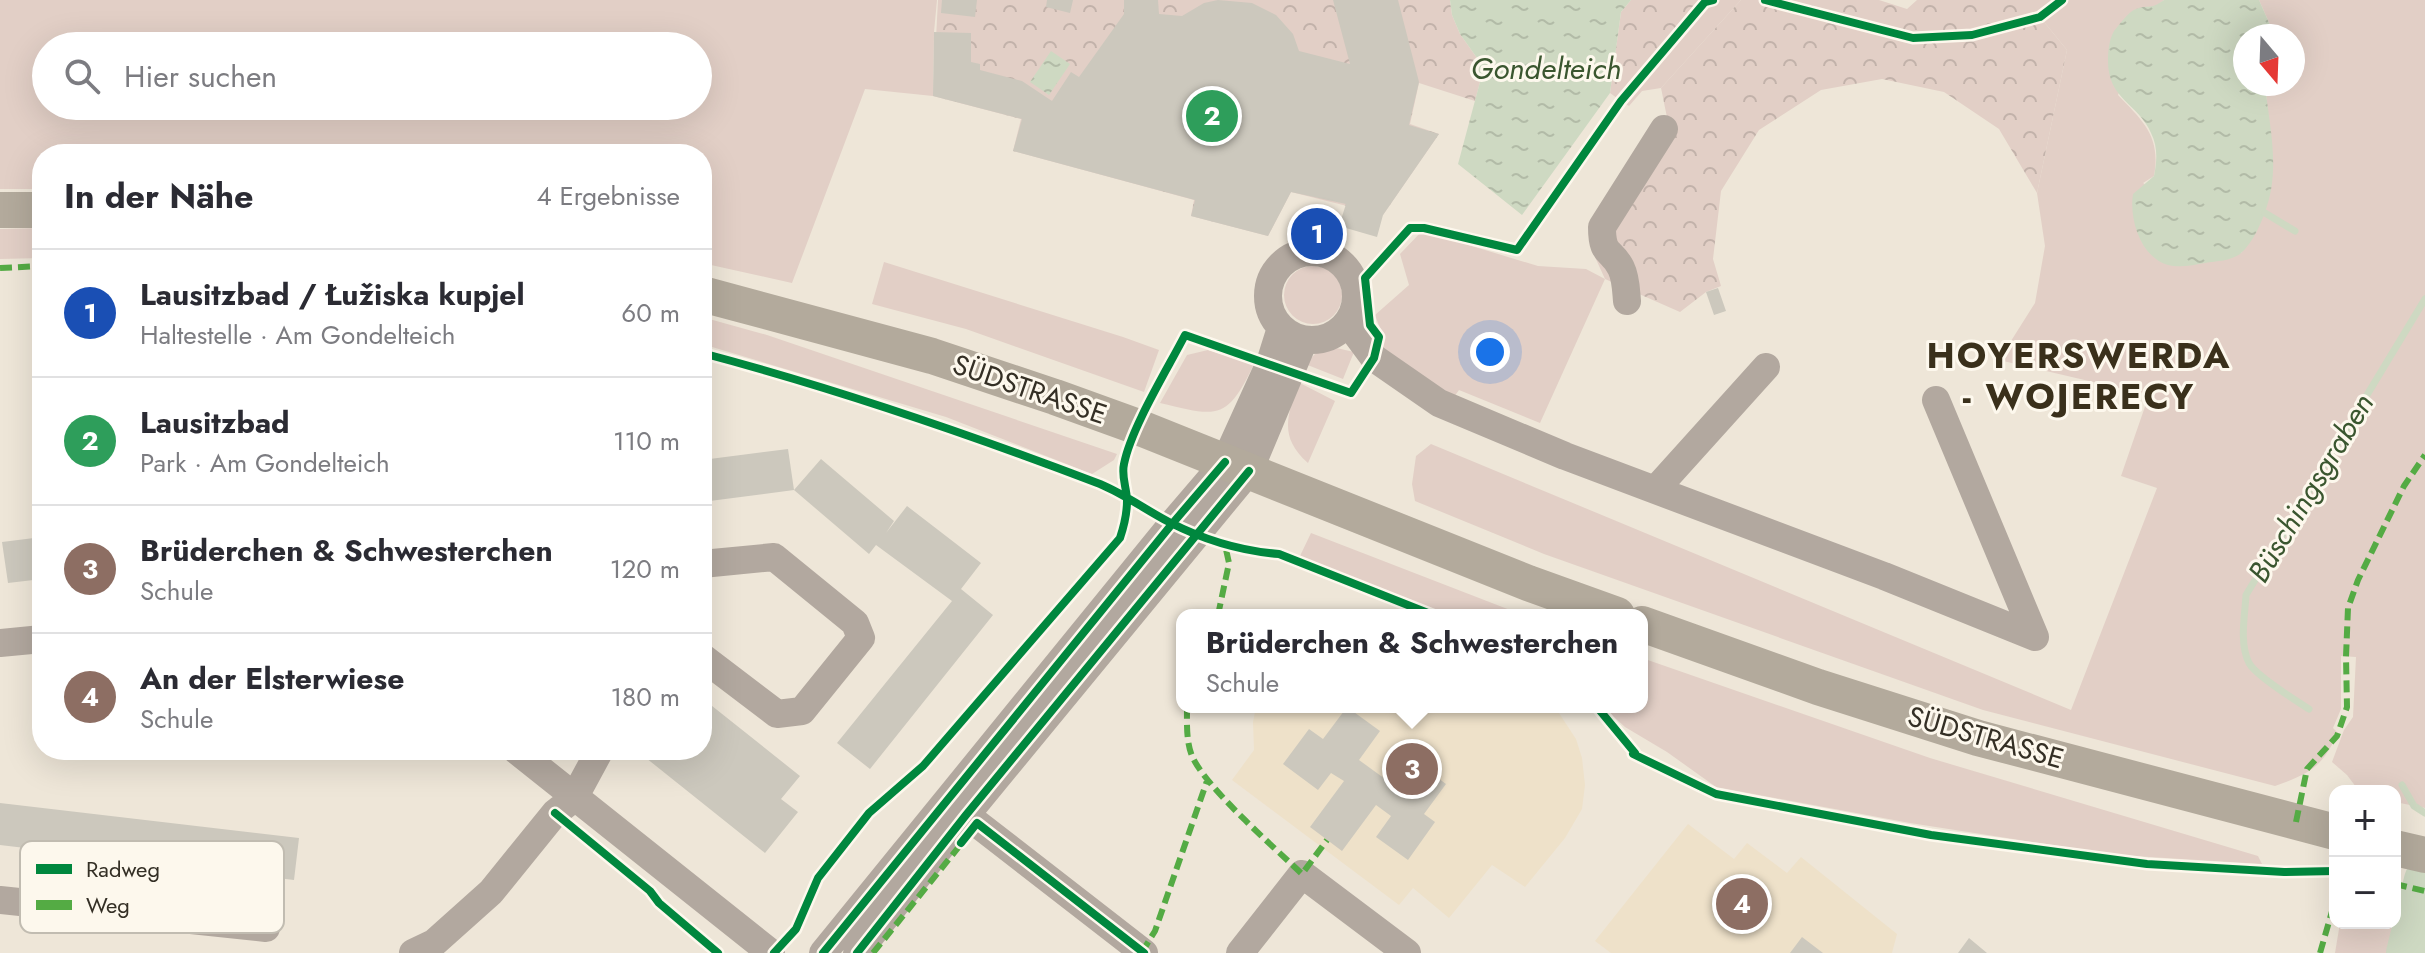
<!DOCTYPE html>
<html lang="de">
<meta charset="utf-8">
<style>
:root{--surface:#fff;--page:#f7f7f7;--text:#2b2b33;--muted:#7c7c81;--line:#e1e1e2;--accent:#0b8043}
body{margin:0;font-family:Jost,sans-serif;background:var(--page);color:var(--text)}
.controls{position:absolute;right:24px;bottom:24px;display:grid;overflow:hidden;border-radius:16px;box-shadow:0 8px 32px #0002}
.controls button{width:72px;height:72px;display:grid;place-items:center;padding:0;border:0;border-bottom:2px solid var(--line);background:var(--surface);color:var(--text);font:40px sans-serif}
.compass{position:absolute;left:2233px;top:24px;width:72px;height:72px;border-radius:50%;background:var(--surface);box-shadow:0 8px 32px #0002;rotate:161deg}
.you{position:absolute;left:1490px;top:352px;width:28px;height:28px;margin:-20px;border:6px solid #fff;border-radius:50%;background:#1a73e8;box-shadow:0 0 0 12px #1a73e833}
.badge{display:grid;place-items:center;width:52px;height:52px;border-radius:50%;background:var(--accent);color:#fff;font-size:26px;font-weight:700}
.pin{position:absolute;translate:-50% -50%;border:4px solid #fff;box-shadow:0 2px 8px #0006}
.popup{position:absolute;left:1176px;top:609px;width:472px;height:104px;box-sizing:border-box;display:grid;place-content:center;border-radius:16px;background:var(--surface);filter:drop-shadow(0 2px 6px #0005);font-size:26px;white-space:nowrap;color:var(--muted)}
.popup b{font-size:30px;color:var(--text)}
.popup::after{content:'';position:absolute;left:50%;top:100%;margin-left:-16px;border:16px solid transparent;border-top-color:var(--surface)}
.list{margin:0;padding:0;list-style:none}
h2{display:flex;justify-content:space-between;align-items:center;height:104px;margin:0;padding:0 32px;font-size:34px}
h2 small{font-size:26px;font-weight:400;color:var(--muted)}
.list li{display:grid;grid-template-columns:52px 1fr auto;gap:24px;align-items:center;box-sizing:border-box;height:128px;padding:0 32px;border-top:2px solid var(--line)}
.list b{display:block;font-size:30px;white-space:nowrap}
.list p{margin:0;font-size:26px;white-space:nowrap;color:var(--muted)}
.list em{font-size:26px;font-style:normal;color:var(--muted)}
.icon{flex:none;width:44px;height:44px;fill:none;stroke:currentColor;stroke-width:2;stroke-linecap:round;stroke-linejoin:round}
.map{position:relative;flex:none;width:2425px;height:953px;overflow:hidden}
.search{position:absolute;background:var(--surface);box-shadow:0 8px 32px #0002;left:32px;top:32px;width:680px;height:88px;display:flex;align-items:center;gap:20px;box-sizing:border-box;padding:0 28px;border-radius:44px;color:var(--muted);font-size:30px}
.panel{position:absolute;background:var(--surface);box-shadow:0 8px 32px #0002;left:32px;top:144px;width:680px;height:616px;border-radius:32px}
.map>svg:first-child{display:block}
</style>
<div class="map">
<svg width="2425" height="953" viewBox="0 0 2425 953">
<defs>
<pattern id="forest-crowns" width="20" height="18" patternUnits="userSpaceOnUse" patternTransform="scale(2)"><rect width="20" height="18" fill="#e2cfc6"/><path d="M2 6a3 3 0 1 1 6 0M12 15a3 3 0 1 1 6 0" fill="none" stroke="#c2b2aa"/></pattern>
<pattern id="water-ripples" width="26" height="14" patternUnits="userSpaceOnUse" patternTransform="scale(2)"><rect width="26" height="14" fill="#ced9c2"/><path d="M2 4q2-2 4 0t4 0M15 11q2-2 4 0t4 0" fill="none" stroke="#b2bba7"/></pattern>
</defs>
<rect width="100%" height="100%" fill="#eee6d8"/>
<path fill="#eee1c9" d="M1256 707H1555L1576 739 1582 758 1585 785 1582 809 1565 838 1525 887 1492 865 1449 918 1413 888 1399 905 1232 780 1254 750 1253 722Z
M1688 824 1734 859 1747 843 1787 873 1801 857 1897 934 1892 953H1611L1595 941Z"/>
<path fill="#e2cfc6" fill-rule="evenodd" d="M0 0H937L934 32 933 96 865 89 792 283 702 263V154H42V189H0ZM46 46H698V106H46Z
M1713 0H1741L1661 88 1642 91 1629 106 1621 101 1705 2Z
M2066 0H2164L2154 8 2118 95C2144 122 2161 137 2154 176L2143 183 2241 253C2284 202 2271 145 2265 84H2293V36H2275L2259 0H2425V808L2395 802V791H2359L2347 775 2332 762 2344 730 2353 717 2356 657 2341 656V709L2333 728 2338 733C2322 767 2311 773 2275 786L1983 710 1544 554 1415 501 1412 484 1416 456 1431 444 2071 710 2157 488 2121 476 2149 395 1999 360 2035 303 2045 246 2037 193 2067 50 2040 17Z
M42 228V258L0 259V229Z
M1422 231 1538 266 1586 269 1605 279 1540 423 1459 390 1439 418 1374 358 1383 336 1375 315 1409 285 1400 254Z
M884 262 1123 337 1159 350 1144 392 966 329 872 304Z
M1284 295a29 29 0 1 1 58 0a29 29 0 1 1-58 0Z
M702 317 767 335 1117 454 1114 460 1092 474 946 417 702 344Z
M1332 347 1354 352 1343 379 1305 364 1316 353Z
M1208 350 1254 364C1227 421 1218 417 1160 403L1187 355Z
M1298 382 1335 401 1308 463C1278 436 1288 416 1298 382Z
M1311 533 1523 615H1444L1300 556Z
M1642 658 1930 758 2258 856 2262 864 2117 855 1910 823 1716 787 1667 752 1625 727 1603 707H1642Z
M2395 895 2425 902V953H2335L2340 923H2395Z"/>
<path fill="url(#forest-crowns)" d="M938 0H1450L1452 15 1460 34 1477 58 1480 82 1475 101 1419 83 1410 124 1439 134 1383 215 1291 192 1268 236 1191 216 1194 200 1013 151 1021 119 933 96Z
M1631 0H1713L1705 2 1621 101 1610 93 1621 12Z
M1741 0H1879L1907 9 1917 0H2066L2040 17 2067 50 2037 193 1999 129 1944 92 1882 79 1821 90 1759 130 1721 191 1713 259 1721 286 1706 292 1680 312 1605 279 1595 257 1670 132 1661 88Z"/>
<path fill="url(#water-ripples)" d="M1450 0H1631L1621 12 1610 93 1522 215 1458 164 1480 82 1477 58 1460 34 1452 15Z
M2164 0H2259L2274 34 2245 36V84H2265C2269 124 2280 166 2267 206 2262 222 2253 243 2240 254 2230 261 2217 261 2205 263 2194 265 2179 268 2168 265 2140 257 2129 218 2133 194L2154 176C2157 161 2158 147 2151 133 2139 104 2108 100 2108 61 2108 51 2109 40 2114 31 2119 25 2128 12 2136 9 2148 4 2149 11 2164 0Z
M1051 51 1070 64 1049 95 1030 82Z"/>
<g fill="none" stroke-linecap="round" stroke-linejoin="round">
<path stroke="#ced9c2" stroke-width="7" d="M2265 213 2295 231
M2309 709C2295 700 2256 676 2249 663 2239 643 2245 615 2246 595L2425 299
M2402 785 2414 806 2425 813"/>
<path stroke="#ced9c2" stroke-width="42" d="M2407 953 2425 880"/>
</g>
<path fill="#ccc8bd" d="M942 0H977L975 17 941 13Z
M1047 0H1073L1070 13 1046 7Z
M1124 0H1158L1159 14 1182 16 1204 3 1218 0 1252 3 1276 15 1293 34 1299 51 1350 64 1333 0H1398L1419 82 1409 125 1439 134 1383 215 1377 237 1339 226 1346 204 1291 192 1268 236 1191 216 1195 200 1013 151 1022 119 933 96 934 32 971 33V62L980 64V70L1022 81 1052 101 1071 72 1079 77 1124 14Z
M1718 288 1726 311 1714 315 1706 292Z
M788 449 794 490 702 502V460Z
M821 459 894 521 886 533 907 506 981 563 961 589 993 615 870 769 837 743 952 601 876 545 869 554 794 490Z
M42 537V579L8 583 2 542Z
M702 698 800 776 781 799 798 812 765 853 636 750H702Z
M1347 707 1380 731 1359 760 1392 784 1411 758 1446 784 1424 814 1435 822 1408 860 1376 837 1391 816 1376 805 1342 851 1310 827 1344 781 1331 773 1318 790 1283 764 1309 729 1323 739Z
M0 803 299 838 294 880 0 845Z
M1802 937 1823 953H1790Z
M1969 938 1987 953H1958Z"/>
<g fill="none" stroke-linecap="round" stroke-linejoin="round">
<path stroke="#b2a89f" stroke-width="28" d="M1268 296a44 44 0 1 1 88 0a44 44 0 1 1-88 0Z
M1627 301C1626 290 1626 278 1621 268 1611 248 1602 257 1602 227L1664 129
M1348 323 1374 358 1439 403 1565 456 1884 576 2035 637 1936 400
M1656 489 1766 367
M702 564 774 557 855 623 861 638 802 711 777 714 702 657
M0 643 42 639
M516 750 771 953
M966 815 1144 953
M0 900 266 928
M413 953 434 943 491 892 555 813 574 798 600 750
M823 953 1172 524 1225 462 1270 363 1281 328
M857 953 966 815 1249 471 1304 340
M1240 953 1302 874 1407 953"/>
<path stroke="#b3aa9c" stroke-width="36" d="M0 210H42
M702 294 932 356 1055 397 1138 427 1528 583 1617 615
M1642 624 1818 687 1978 738 2335 832
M2395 848 2425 855"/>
<path stroke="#54ab44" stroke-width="6" stroke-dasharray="12 6" stroke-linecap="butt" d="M0 268 42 266
M1218 615 1229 563 1225 545
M1187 707C1187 723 1186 741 1192 756 1206 788 1275 848 1302 874L1327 840
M2296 822 2307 769 2337 736 2347 707 2346 657 2348 608 2358 580 2404 486 2425 455
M2395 884 2425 891
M1142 952 1155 931 1208 778
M873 953 966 838
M2320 953 2335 901"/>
<defs>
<path id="cycleway" d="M1765 0 1913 38 1972 35 2040 17 2062 0
M702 353C838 389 969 434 1100 484 1124 494 1146 510 1169 522 1204 540 1241 551 1279 554L1433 615
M1597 707 1635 753 1633 754 1716 794 1931 835 2147 864 2284 872 2335 871
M555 813 650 891 659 903 718 953
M961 843 977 823 1144 953
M774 953 796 929 818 878 869 813 923 766 1120 538C1124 526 1127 514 1127 501 1127 488 1121 477 1124 464 1131 428 1167 370 1185 335L1351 393 1374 358 1379 337 1370 325 1365 278 1410 228H1424L1517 250 1621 101 1705 2 1713 0
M823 953 1172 524 1225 462
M857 953 966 815 1249 471"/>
</defs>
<use href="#cycleway" stroke="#fdf8ed" stroke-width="13"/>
<use href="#cycleway" stroke="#00873e" stroke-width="8"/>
</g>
<g text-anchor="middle" stroke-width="6" stroke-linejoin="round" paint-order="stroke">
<g font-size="28" fill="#342f25" stroke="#fdf8ed">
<text transform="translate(1030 389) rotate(19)" y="10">SÜDSTRASSE</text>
<text transform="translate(1986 737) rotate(16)" y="10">SÜDSTRASSE</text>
</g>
<g font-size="30" font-style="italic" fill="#3a562f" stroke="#fdf8ed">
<text x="1546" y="79">Gondelteich</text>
<text transform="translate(2311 488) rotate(-59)" y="10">Büschingsgraben</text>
</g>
<g font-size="36" font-weight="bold" letter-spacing="2" fill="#3a301b" stroke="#fdf8ed">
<text x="2079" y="368">HOYERSWERDA<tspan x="2079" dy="41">- WOJERECY</tspan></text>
</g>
</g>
<rect x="20" y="841" width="264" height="92" rx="12" fill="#fdf8ed" stroke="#c1bcb1" stroke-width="2"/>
<rect x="36" y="864" width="36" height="10" fill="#00873e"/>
<rect x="36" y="900" width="36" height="10" fill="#54ab44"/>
<g font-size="22" fill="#342f25">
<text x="86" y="877">Radweg</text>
<text x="86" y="913">Weg</text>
</g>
</svg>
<div class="controls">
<button>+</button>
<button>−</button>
</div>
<svg class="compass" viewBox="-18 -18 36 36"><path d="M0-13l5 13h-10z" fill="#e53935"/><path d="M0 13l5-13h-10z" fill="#7c7c81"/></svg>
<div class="you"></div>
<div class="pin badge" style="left:1317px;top:234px;background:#1a4fb4">1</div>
<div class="pin badge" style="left:1212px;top:116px;background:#2e9e5b">2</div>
<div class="pin badge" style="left:1412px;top:769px;background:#8d6e63">3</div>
<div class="popup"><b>Brüderchen &amp; Schwesterchen</b>Schule</div>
<div class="pin badge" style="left:1742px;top:904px;background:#8d6e63">4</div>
<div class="search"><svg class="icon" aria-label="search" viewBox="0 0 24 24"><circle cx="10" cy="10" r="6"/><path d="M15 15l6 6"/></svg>Hier suchen</div>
<section class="panel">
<h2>In der Nähe<small>4 Ergebnisse</small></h2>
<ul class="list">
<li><span class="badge" style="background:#1a4fb4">1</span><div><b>Lausitzbad / Łužiska kupjel</b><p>Haltestelle · Am Gondelteich</p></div><em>60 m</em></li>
<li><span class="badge" style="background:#2e9e5b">2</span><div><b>Lausitzbad</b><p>Park · Am Gondelteich</p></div><em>110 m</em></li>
<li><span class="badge" style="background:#8d6e63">3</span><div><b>Brüderchen &amp; Schwesterchen</b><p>Schule</p></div><em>120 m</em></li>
<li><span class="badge" style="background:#8d6e63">4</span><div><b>An der Elsterwiese</b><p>Schule</p></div><em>180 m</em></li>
</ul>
</section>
</div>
